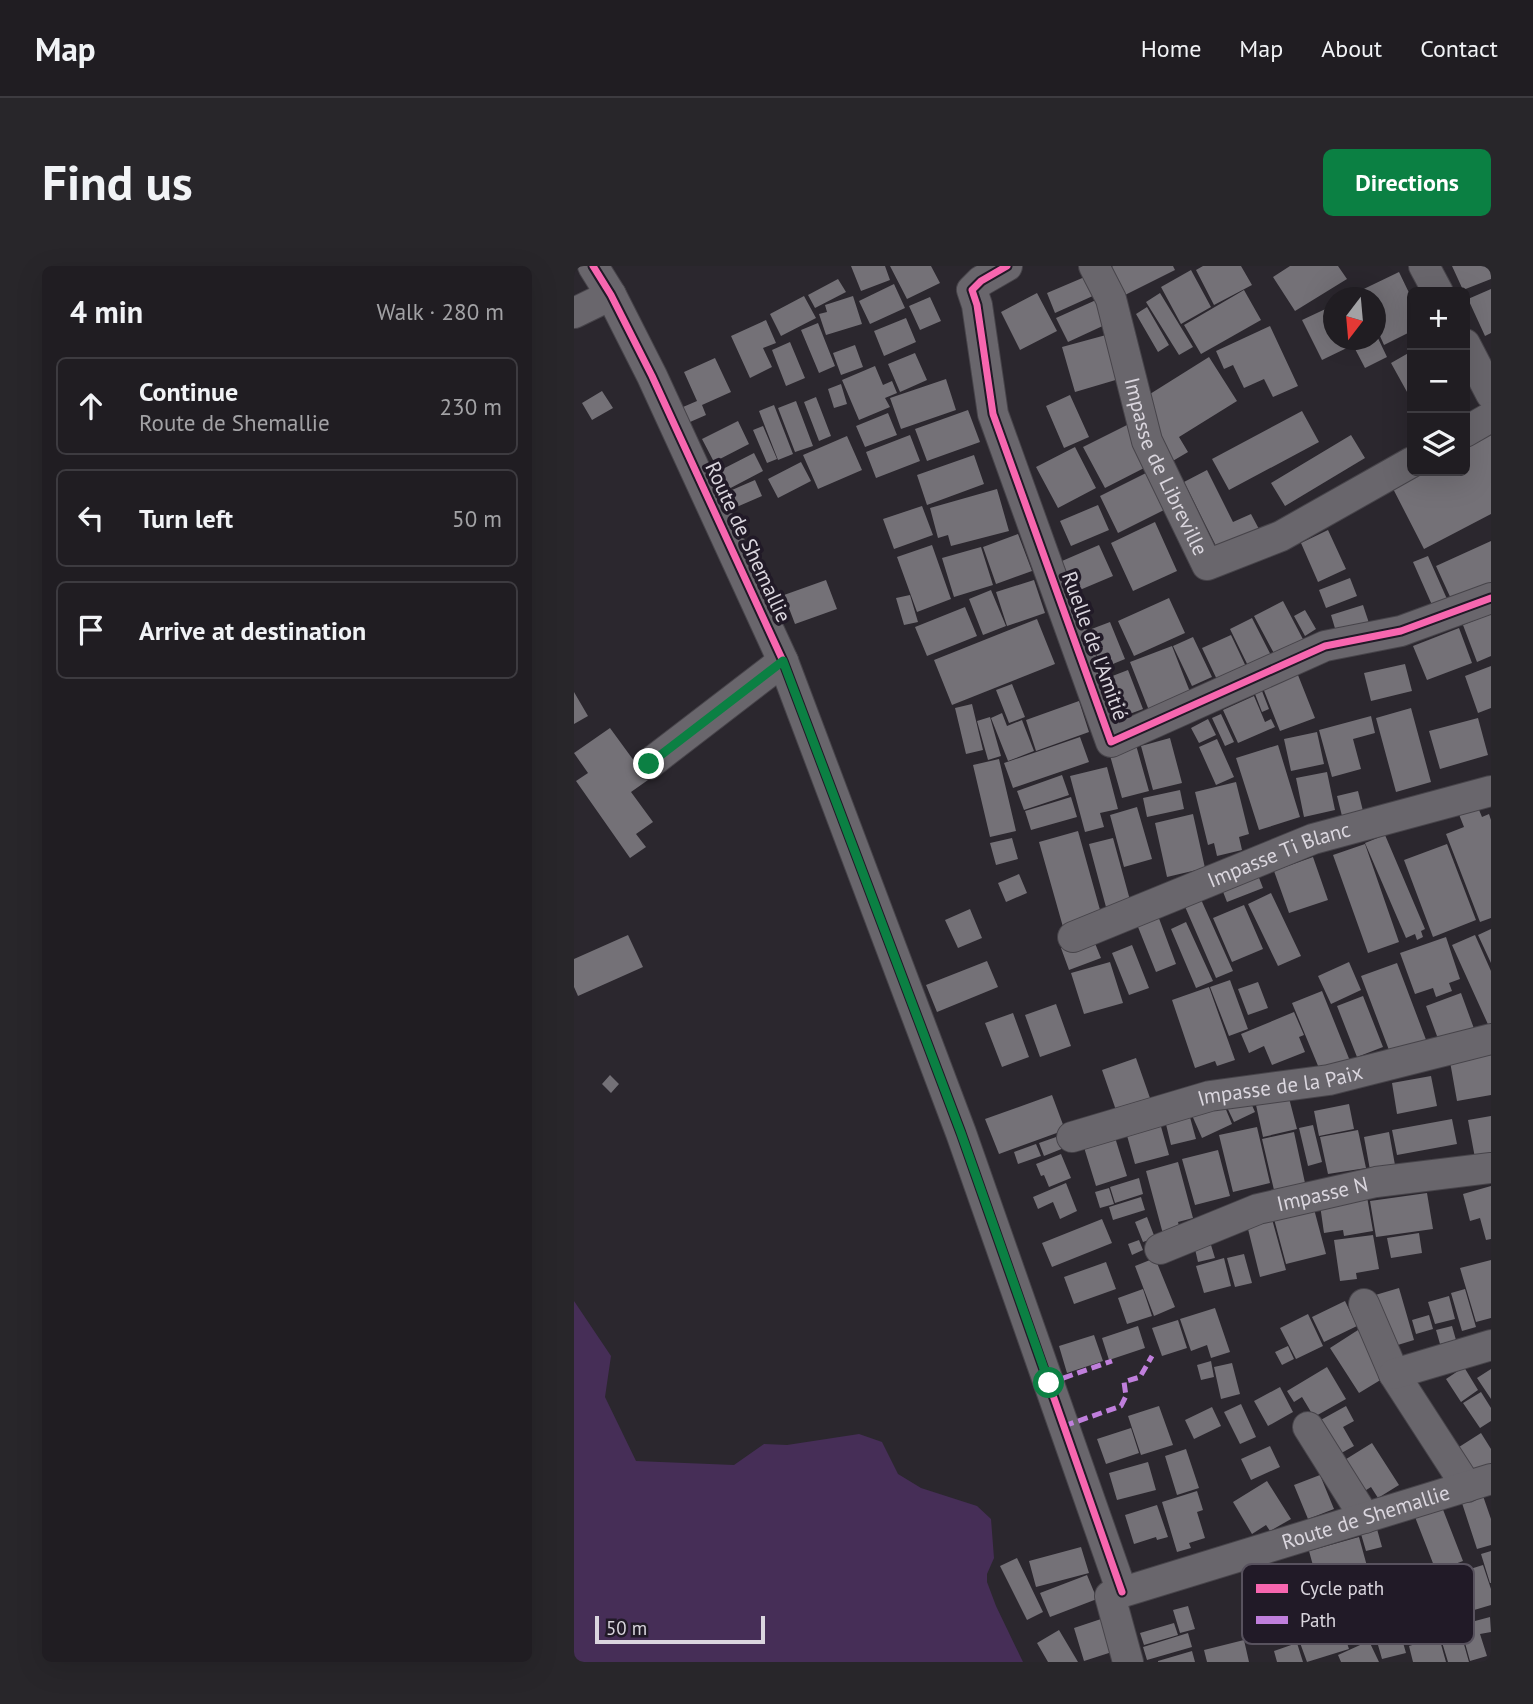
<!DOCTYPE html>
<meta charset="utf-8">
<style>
:root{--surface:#201d22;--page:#28262a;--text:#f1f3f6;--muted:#a2a2a5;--line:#3d3b40;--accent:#0b8043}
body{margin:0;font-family:"PT Sans",sans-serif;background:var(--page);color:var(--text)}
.controls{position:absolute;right:21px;top:21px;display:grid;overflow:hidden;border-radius:10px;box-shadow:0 7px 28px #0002}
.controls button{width:63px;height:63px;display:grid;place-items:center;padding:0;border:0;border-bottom:2px solid var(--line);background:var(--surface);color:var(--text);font:35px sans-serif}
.compass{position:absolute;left:749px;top:21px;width:63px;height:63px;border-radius:50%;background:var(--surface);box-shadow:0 7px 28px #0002;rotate:196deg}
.scale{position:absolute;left:21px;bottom:18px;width:170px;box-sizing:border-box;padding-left:7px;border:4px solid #dad6de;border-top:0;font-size:19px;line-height:24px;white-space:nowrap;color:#dad6de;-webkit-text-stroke:5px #211a27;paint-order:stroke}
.stop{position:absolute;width:21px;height:21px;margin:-16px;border:5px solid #0b8043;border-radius:50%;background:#fff}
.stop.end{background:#0b8043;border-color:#fff;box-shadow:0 2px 7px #0008}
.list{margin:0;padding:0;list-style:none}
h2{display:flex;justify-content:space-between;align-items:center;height:91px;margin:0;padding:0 28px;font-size:30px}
h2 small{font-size:23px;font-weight:400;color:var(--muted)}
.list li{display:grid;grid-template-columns:46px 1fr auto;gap:21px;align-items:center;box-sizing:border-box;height:98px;margin:0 14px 14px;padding:0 14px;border:2px solid var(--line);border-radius:10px}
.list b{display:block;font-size:26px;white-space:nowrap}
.list p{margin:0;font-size:23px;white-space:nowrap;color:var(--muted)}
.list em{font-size:23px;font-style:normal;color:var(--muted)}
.icon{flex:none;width:38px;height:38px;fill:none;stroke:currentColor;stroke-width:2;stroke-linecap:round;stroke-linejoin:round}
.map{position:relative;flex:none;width:917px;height:1396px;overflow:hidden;border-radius:10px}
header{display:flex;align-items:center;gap:42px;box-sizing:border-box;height:98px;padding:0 35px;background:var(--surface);border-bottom:2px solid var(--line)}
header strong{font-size:33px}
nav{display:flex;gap:38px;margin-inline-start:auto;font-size:24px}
.intro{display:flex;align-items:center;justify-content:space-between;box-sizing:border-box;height:168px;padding:0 42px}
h1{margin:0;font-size:49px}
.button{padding:18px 32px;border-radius:10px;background:var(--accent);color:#fff;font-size:24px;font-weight:700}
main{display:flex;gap:42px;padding:0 42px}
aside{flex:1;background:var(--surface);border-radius:10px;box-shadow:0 7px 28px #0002}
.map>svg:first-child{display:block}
</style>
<header>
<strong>Map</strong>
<nav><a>Home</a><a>Map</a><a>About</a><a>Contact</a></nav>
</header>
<div class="intro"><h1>Find us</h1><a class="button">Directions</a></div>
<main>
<aside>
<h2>4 min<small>Walk · 280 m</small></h2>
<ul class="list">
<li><svg class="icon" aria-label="ahead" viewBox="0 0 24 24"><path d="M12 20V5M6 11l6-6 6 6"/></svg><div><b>Continue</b><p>Route de Shemallie</p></div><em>230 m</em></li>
<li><svg class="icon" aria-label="left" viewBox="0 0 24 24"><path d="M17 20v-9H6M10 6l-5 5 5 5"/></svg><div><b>Turn left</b></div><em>50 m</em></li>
<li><svg class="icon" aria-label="arrive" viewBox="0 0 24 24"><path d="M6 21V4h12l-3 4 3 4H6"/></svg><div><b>Arrive at destination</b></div></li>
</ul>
</aside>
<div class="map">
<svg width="917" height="1396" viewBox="0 0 917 1396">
<rect width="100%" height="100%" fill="#2b272e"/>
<path fill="#462e57" d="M0 1035 37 1090 31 1131 62 1195 160 1199 190 1178 213 1179 285 1168 308 1176 324 1208 347 1222 403 1240 417 1253 420 1292 413 1308V1316L422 1340 449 1396H0Z"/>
<path fill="#747177" d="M277 0H311L316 14 287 25Z
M316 0H357L366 17 333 33Z
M539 0H599L601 4 551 29 537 1Z
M629 0H667L678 19 640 39 622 4Z
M716 0H764L773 13 721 45 699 11Z
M878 0H917V13L889 24Z
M617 4 637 41 607 58 587 21Z
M825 6 838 33V65L810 79 802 61V32H771Z
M513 10 521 29 481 47 473 27Z
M264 13 272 26 241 42 234 29Z
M320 18 331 42 296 58 285 35Z
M917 23V67L911 70 894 33Z
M670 24 687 54 627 88 610 59Z
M463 27 483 65 446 84 427 46Z
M586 27 619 81 605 89 572 36Z
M230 30 242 52 207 70 196 48Z
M279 30 288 58 252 69 245 48 253 46 251 39Z
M356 31 367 55 346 64 335 40Z
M522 34 533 58 494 76 482 52Z
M760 39V74H802V68L813 91 791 102 779 79 748 94 728 54Z
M573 41 595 79 584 86 562 48Z
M332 52 342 76 310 90 300 65Z
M192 54 202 77 189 82 198 101 176 112 157 70Z
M244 57 261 100 245 107 227 64Z
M696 60 724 120 699 131 690 113 670 122 659 99 650 103 642 85Z
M532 69 545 113 501 126 488 81Z
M216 76 231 112 212 120 198 84Z
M281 79 289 101 267 109 259 87Z
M838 85V135L817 97Z
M341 87 353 114 326 126 314 98Z
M635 91 663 135 605 171 614 186 597 196 568 133Z
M141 92 157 126 128 139 132 149 116 156 109 141 123 135 110 106Z
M301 100 309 119 318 115 323 127 311 132 316 141 285 154 268 114Z
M372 113 382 144 327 163 316 132Z
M267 118 273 138 260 142 254 123Z
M28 125 39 142 18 154 8 137Z
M496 129 515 171 490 182 472 140Z
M242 131 257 170 245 175 230 136Z
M222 135 239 180 221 186 204 142Z
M200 139 219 188 204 194 185 145Z
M394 144 406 176 353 195 341 163Z
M728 145 745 176 655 224 638 193Z
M314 147 323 169 291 181 282 160Z
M164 155 175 178 140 196 128 173Z
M553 159 574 200 531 222 509 181Z
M189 160 203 193 193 197 179 164Z
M917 160V248L850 283 813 211 838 205H891V171Z
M336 169 346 195 302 212 292 186Z
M777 169 791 192 711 240 697 217Z
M273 170 288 204 244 223 229 189Z
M501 181 522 222 484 242 462 201Z
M180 187 189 205 149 226 139 208Z
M400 189 410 218 353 239 343 209Z
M227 196 237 215 204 232 194 213Z
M633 204 659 256 677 248 686 265 645 286 610 216Z
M572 207 590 244 544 267 526 230Z
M181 214 188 230 158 243 151 227Z
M423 223 435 265 377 280 374 269 364 272 356 242Z
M524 239 535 264 497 280 486 255Z
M348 240 359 269 320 283 309 253Z
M581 256 603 305 559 325 537 277Z
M754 264 772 303 744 316 727 277Z
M444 268 458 305 422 318 409 281Z
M917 275V317L878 335 862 300Z
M358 279 377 333 343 346 323 291Z
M525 279 539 310 501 326 488 295Z
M407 281 419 319 380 331 368 292Z
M854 290 873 333 858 339 839 296Z
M776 312 783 330 752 342 745 324Z
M252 314 263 343 221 358 210 329Z
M460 314 471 347 433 360 422 326Z
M417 324 432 360 409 369 395 333Z
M336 329 344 356 330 359 322 332Z
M595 332 611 367 560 390 544 355Z
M709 335 732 379 703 393 680 350Z
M789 339 796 360 763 369 757 349Z
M391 341 403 370 353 390 341 361Z
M731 344 742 363 731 370 720 350Z
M917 348V390L903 396 889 359Z
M678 352 701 397 678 408 656 363Z
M463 353 481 398 378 439 360 394Z
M536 356 551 393 522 405 507 367Z
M885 362 898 397 853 414 839 380Z
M657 369 675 407 646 420 628 382Z
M619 371 638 411 618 420 599 380Z
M598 380 618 431 576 447 556 396Z
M831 398 838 425 797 435 790 407Z
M917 400V442L904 447 891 410Z
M554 404 569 443 542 453 528 414Z
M722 404 741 452 706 465 687 417Z
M438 418 451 451 435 457 422 424Z
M688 425 695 443 688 446 681 428Z
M0 426 14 450 0 458Z
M680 430 691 456 697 453 701 461 664 477 649 444Z
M505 435 515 466 462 485 452 454Z
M398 438 409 484 392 488 381 442Z
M837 442 857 516 822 526 802 452Z
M428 447 433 460 448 454 460 485 434 495 417 452Z
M647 448 660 476 651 480 638 452Z
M797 450 801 467 779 473 787 503 758 511 745 464Z
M416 451 427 490 414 494 403 455Z
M904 452 914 489 866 503 855 465Z
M634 453 642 469 625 477 617 462Z
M36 462 74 514 57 526 79 556 62 568 72 581 56 592 2 515 14 507 0 487Z
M743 466 750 498 717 505 710 473Z
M506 471 515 496 439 522 430 497Z
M596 472 608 517 579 524 567 480Z
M643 473 660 511 642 519 625 481Z
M562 479 575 525 548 532 535 486Z
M704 479 726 551 685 564 662 492Z
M425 493 442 565 416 571 399 499Z
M533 501 544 543 526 547 530 561 511 566 496 510Z
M753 506 761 544 730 551 722 512Z
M488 509 495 529 450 544 443 525Z
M662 516 675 568 665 571 668 584 643 590 640 577 634 579 621 526Z
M606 524 610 543 573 551 569 532Z
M784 525 790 549 769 554 763 530Z
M497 531 503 551 457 564 451 545Z
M903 539 908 551 915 548 917 554V652L906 656 872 568 890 561 884 546Z
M563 541 578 593 550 601 536 549Z
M619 548 631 602 593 611 581 557Z
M504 565 528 651 489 661 465 576Z
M811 569 851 663 847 665 849 671 843 674 841 668 832 672 791 577Z
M438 572 444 593 422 599 416 577Z
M539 572 556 634 532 641 515 578Z
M791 578 825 676 794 687 759 589Z
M873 578 902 654 859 671 830 594Z
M739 591 754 634 715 647 700 605Z
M682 604 689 622 653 636 646 618Z
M445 608 453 627 432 636 424 617Z
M697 627 727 690 704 700 674 638Z
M625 629 659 705 642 712 609 636Z
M670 639 689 683 658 696 639 652Z
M396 643 408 672 384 682 371 654Z
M583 647 602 698 582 706 562 656Z
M612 656 639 715 622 722 597 663Z
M917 663V697L904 669Z
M54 669 69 701 4 730 0 721V693Z
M901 669 917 705V765L878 679Z
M518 670 527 692 495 704 487 682Z
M872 671 886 713 875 717 878 725 862 731 859 722 841 728 826 687Z
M558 679 575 722 555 729 538 687Z
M413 695 424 721 363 746 352 719Z
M536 696 549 737 510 748 497 707Z
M775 696 787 724 757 738 744 710Z
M823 697 854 779 818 792 787 710Z
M656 714 674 763 655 770 636 721Z
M684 716 694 742 674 749 664 723Z
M635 721 661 794 643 800 641 795 621 802 598 734Z
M748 725 776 795 747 807 718 737Z
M887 727 902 768 867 781 852 740Z
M789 730 809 781 783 791 763 740Z
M482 738 497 780 466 791 451 749Z
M720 746 730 769 725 771 731 786 698 799 690 780 675 787 667 768Z
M439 747 455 791 428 801 411 757Z
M917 786V829L883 835 875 790Z
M562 792 576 832 544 850 528 804Z
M36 809 45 818 37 827 28 818Z
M857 810 863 840 823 848 818 817Z
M673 828 681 846 660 856 651 837Z
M478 829 491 864 425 888 411 853Z
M715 832 723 863 689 871 682 839Z
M648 834 658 858 628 872 617 847Z
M775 838 780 863 745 870 740 845Z
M614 844 622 873 597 879 590 850Z
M917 850V889L901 892 894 854Z
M878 853 883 878 823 889 818 864Z
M586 857 595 889 561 898 552 866Z
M739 859 748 896 734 900 725 862Z
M683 861 696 917 659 926 645 869Z
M784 864 792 902 754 908 746 871Z
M539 865 553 910 522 920 508 875Z
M720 866 731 917 700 924 688 873Z
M815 866 821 899 796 904 790 871Z
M485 870 490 882 470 890 465 877Z
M462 878 467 890 444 898 440 886Z
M644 884 656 930 621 939 608 893Z
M487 888 497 912 475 921 470 909 467 910 462 898Z
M604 896 619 952 604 956 606 964 589 968 572 905Z
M565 912 569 928 541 937 536 921Z
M492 917 503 945 486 953 479 936 464 943 459 931Z
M917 920V973L912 974 906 952 896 955 889 928Z
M535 922 540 938 526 942 521 926Z
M792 925 799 965 770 970 769 964 750 967 745 932Z
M853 927 859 963 802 971 796 935Z
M567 931 571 944 539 954 535 941Z
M740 943 752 988 712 998 700 953Z
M573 951 581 972 569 976 561 956Z
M528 953 538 977 478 1001 468 977Z
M698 953 712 1004 686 1011 673 959Z
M845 967 848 987 817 992 813 972Z
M799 969 805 1003 782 1007 783 1013 766 1015 760 974Z
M565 974 569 984 558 989 554 978Z
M637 979 641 992 624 996 621 983Z
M670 988 678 1017 661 1021 653 992Z
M581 992 601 1041 580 1050 561 1000Z
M650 992 657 1020 630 1027 622 1000Z
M917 994V1052L902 1056 886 1002Z
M532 996 542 1023 500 1038 490 1011Z
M825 1022 840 1074 814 1082 798 1030Z
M569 1023 578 1050 553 1058 544 1032Z
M891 1023 902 1061 888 1065 877 1027Z
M875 1030 881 1053 861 1058 854 1036Z
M771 1035 783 1060 750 1076 738 1051Z
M641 1042 656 1086 637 1092 633 1079 617 1085 606 1053Z
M734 1048 749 1080 722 1093 706 1062Z
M855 1049 859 1063 842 1068 838 1054Z
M604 1054 613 1082 588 1090 578 1062Z
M564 1060 571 1082 535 1094 528 1072Z
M878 1060 882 1074 866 1078 862 1064Z
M784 1064 813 1110 785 1127 756 1082Z
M520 1069 529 1095 493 1107 485 1080Z
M714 1080 720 1093 708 1099 701 1086Z
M637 1095 640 1111 627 1114 623 1099Z
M658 1097 666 1128 647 1133 640 1101Z
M753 1101 772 1133 740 1151 728 1131 720 1136 713 1125Z
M890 1101 904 1124 887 1136 872 1113Z
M917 1103V1133L903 1112Z
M706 1121 719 1146 694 1160 680 1135Z
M907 1126 917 1142V1155L906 1162 889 1137Z
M667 1138 682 1171 666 1178 650 1146Z
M585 1140 599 1179 567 1189 554 1150Z
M772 1140 780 1155 769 1161 780 1180 762 1190 743 1156Z
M638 1141 647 1160 620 1173 611 1154Z
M557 1162 565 1187 532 1198 523 1173Z
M907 1167 917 1183V1198L901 1207 885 1181Z
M798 1177 825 1219 804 1232 797 1221 789 1226 769 1195Z
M696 1180 706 1201 677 1214 667 1193Z
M612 1183 625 1222 603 1229 591 1190Z
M574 1196 582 1224 543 1234 535 1207Z
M746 1209 760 1243 734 1253 720 1219Z
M693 1215 717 1253 696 1265 692 1259 678 1268 659 1236Z
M623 1225 629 1244 623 1246 631 1272 615 1277 617 1282 603 1286 588 1236Z
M908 1227 917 1253V1279L903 1283 887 1234Z
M583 1239 594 1271 583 1274 582 1271 560 1278 551 1249Z
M868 1241 889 1295 862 1305 841 1251Z
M803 1263 808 1281 792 1285 787 1268Z
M785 1271 799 1322 749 1336 735 1285Z
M507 1281 515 1307 462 1321 455 1295Z
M917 1285V1317H916L907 1288Z
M443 1292 469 1346 453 1354 426 1300Z
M909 1299 917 1323V1339L880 1350 867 1312Z
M513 1309 523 1333 476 1351 466 1327Z
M614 1340 621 1363 606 1367 599 1344Z
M916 1351 917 1366 906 1368 913 1390 896 1395 886 1359Z
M527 1353 538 1386 510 1395 500 1362Z
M600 1357 604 1369 570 1379 566 1367Z
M884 1357 895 1396H874L864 1363Z
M767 1359 775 1383 733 1396 725 1374Z
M485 1364 504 1396H474L463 1377Z
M614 1367 618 1381 573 1394 569 1381Z
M865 1371 872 1396H839L835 1380Z
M828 1373 832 1387 808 1393 804 1379Z
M670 1374 675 1396H633L630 1384Z
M795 1375 805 1396H767L764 1389Z
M723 1377 729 1396H703L700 1385Z
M618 1385 621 1396H584V1395Z"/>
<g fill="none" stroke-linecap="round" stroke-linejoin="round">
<defs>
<g id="minor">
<path d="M19 0 37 29 78 110 209 395 387 867 548 1326"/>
<path d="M433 0 407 15 398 24 403 39 419 148 537 476 751 380 827 365 917 332"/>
<path id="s1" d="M520 0 537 33 573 175 633 299 707 270 838 196"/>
<path d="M850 0 864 26"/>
<path d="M0 47 37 29"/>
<path d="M891 78 917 128"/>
<path d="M891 166 917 151"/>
<path d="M75 498 209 395"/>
<path id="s2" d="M499 671 739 573 917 525"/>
<path id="s3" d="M498 871 636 830 755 814 917 773"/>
<path id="s4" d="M586 983 684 943 802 916 917 902"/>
<path d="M790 1038 820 1108 893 1221"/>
<path d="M820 1108 917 1079"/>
<path d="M734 1161 791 1252"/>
<path id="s5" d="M554 1396 536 1330 917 1213"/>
</g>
</defs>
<use href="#minor" stroke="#47444a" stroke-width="32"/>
<use href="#minor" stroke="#69666c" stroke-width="30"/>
<path stroke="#c07fdc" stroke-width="5" stroke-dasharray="10 5" stroke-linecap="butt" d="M475 1117 538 1095
M490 1160 547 1140 552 1130 550 1116 566 1111 578 1090"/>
<defs>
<path id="cycleway" d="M19 0 37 29 78 110 209 395 387 867 548 1326
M433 0 407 15 398 24 403 39 419 148 537 476 751 380 827 365 917 332"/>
</defs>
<use href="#cycleway" stroke="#211a27" stroke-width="11"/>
<use href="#cycleway" stroke="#f766af" stroke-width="7"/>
</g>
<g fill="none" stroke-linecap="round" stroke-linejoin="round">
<path stroke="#0b8043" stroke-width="9" d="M75 498 209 395 387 867 475 1117"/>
</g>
<g text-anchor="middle" stroke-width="7" stroke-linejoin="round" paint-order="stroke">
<g font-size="21" fill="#dad6de" stroke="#211a27">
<text dy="7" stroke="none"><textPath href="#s1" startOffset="214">Impasse de Libreville</textPath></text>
<text transform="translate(174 276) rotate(65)" y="7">Route de Shemallie</text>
<text transform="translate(521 380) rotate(70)" y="7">Ruelle de l'Amitié</text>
<text dy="7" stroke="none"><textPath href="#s2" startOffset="222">Impasse Ti Blanc</textPath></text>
<text dy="7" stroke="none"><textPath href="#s3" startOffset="215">Impasse de la Paix</textPath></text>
<text dy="7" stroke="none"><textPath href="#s4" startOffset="172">Impasse N</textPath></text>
<text dy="7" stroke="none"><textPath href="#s5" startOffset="336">Route de Shemallie</textPath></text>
</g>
</g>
<rect x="668" y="1298" width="232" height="80" rx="10" fill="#211a27" stroke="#58525e" stroke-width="2"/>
<rect x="682" y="1318" width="32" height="9" fill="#f766af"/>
<rect x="682" y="1350" width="32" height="8" fill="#c07fdc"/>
<g font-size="19" fill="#dad6de">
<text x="726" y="1329">Cycle path</text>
<text x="726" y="1361">Path</text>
</g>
</svg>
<div class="controls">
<button>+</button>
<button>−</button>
<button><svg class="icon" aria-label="layers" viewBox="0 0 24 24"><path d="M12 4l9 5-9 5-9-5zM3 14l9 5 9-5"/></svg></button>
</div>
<svg class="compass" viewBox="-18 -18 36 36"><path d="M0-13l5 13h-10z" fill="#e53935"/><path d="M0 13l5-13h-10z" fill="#a2a2a5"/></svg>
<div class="scale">50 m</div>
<div class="stop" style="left:475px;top:1117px"></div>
<div class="stop end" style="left:75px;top:498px"></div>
</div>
</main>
